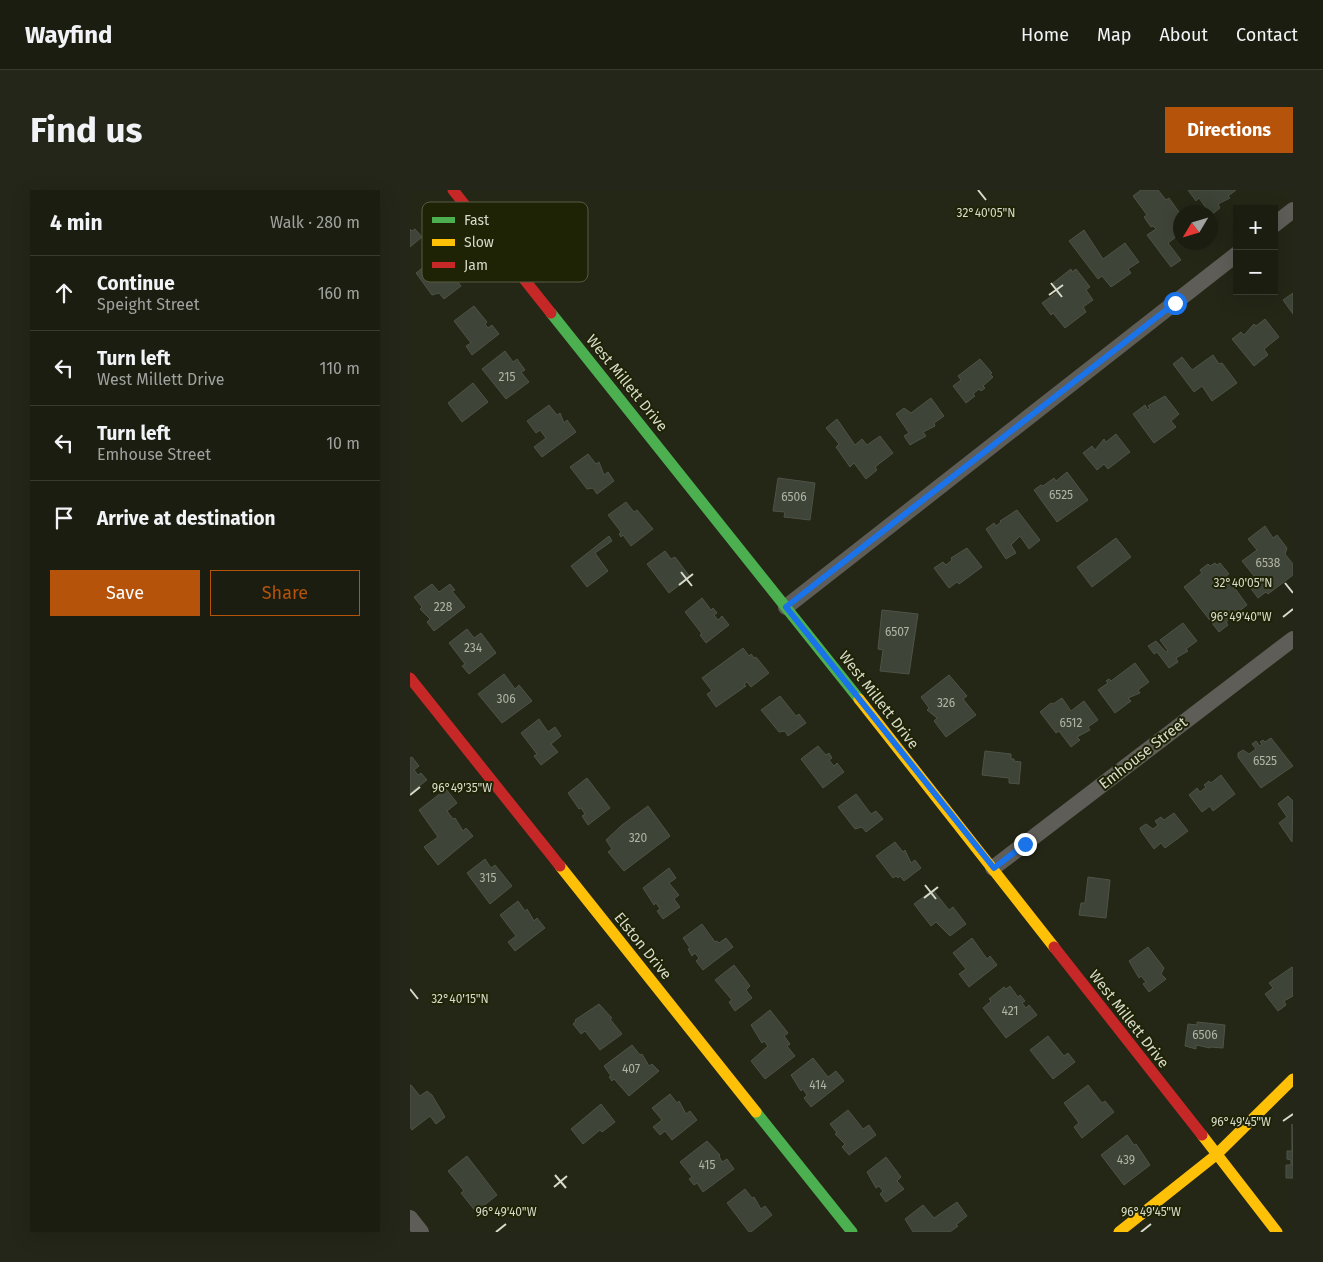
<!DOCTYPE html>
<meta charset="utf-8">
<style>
:root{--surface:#1b1d10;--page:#242619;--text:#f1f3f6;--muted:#a0a29f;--line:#393b30;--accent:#b45309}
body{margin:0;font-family:"Fira Sans",sans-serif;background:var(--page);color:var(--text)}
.controls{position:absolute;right:15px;top:15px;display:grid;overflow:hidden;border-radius:0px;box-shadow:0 5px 20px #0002}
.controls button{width:45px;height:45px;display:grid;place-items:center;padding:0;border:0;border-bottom:1px solid var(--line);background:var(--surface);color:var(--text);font:25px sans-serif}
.compass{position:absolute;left:763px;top:15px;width:45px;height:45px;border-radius:50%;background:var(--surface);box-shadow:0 5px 20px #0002;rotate:232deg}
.stop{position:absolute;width:15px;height:15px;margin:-11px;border:4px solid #1a73e8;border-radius:50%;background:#fff}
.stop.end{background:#1a73e8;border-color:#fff;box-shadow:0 1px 5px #0008}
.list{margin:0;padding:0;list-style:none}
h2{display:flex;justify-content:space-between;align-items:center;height:65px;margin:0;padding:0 20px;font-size:21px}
h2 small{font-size:16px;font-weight:400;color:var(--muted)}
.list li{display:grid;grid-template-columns:32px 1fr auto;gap:15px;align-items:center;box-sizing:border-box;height:75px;padding:0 20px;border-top:1px solid var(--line)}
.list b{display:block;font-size:19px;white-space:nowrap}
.list p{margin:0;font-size:16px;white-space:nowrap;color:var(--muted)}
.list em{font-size:16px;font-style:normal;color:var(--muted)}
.actions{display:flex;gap:10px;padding:15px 20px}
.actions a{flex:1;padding:11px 0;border:1px solid var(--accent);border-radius:0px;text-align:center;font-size:18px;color:var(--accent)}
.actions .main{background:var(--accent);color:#fff}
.icon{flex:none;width:28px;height:28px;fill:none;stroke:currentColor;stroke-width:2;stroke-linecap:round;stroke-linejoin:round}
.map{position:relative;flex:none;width:883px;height:1042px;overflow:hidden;border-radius:0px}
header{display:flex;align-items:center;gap:30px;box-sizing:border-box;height:70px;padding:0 25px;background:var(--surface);border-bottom:1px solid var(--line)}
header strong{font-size:24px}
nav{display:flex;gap:28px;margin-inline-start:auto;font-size:18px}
.intro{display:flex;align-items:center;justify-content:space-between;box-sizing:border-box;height:120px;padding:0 30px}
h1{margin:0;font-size:35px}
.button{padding:12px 22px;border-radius:0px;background:var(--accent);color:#fff;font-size:18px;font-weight:700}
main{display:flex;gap:30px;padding:0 30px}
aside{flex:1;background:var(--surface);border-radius:0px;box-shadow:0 5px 20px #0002}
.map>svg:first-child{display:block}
</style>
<header>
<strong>Wayfind</strong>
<nav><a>Home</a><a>Map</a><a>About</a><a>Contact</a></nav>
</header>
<div class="intro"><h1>Find us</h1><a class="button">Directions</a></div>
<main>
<aside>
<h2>4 min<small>Walk · 280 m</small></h2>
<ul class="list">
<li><svg class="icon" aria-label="ahead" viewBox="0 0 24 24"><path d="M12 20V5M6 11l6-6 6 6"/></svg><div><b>Continue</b><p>Speight Street</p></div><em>160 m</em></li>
<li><svg class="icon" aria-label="left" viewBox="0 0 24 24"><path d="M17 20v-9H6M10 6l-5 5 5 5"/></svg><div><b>Turn left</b><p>West Millett Drive</p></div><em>110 m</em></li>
<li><svg class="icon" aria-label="left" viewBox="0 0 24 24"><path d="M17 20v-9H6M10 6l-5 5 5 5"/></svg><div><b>Turn left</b><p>Emhouse Street</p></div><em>10 m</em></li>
<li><svg class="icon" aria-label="arrive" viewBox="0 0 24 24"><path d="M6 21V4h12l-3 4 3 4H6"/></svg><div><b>Arrive at destination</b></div></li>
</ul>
<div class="actions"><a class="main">Save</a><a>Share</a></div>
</aside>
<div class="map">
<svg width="883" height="1042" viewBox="0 0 883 1042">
<rect width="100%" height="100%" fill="#242716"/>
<path fill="#3e4437" stroke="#4d5346" d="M731 0H748L756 10 759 8 771 25V43L758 53 771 70 761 77 737 45 746 39 743 36 741 37 734 27 737 25 723 6Z
M778 0H826L818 6 820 8 808 14 810 18 801 25V22H799L789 8 786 11Z
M0 39 2 41 5 39 12 47 0 57Z
M674 40 693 69 715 53 729 72 718 79 721 83 701 97 692 86 688 89 659 51Z
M24 69 30 78 33 76 40 89 44 87 51 96 34 109 29 103 22 105 6 83Z
M661 79 662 82 666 79 680 97 676 100 683 110 673 117 676 122 655 138 643 123 641 125 632 113 649 101 643 93Z
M883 103V124L873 110Z
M64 116 77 132 75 134 78 138 82 135 89 144 62 165 56 156 61 153 44 131Z
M855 129 869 147 854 159 858 165 844 176 822 149 831 142 834 145 844 134 846 136Z
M95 161 103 172 107 169 115 180 111 182 119 192 96 209 72 179Z
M803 165 809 174 812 173 827 193 802 211 792 196 784 202 763 174 772 167 782 180Z
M570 169 582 183 580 184 583 187 573 196 575 198 571 201 569 199 563 204 565 206 556 213 543 196 551 190 548 186Z
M63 193 78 212 52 232 38 213Z
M755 206 769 224 761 231 766 237 744 253 723 224 735 215 738 220 740 218 738 216Z
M521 208 534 226 524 233 525 236 513 242 516 246 500 255 494 246 499 243 486 224 494 218 501 223Z
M139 215 147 225 150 223 154 233 157 230 166 242 132 267 124 257 136 248 130 240 126 243 117 231Z
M427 229 445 255 452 249 457 255 470 246 483 263 465 277 467 280 456 289 444 273 440 277 426 257 429 254 416 238Z
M706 244 720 262 698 279 694 274 687 280 673 263 682 256 685 260 694 249 696 252Z
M178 264 186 274 189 272 194 285 198 282 204 291 187 304 183 298 177 299 160 277Z
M657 282 678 310 647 332 624 300 631 295 633 296 644 288 646 291Z
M368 288 405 293 400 330 374 327 375 322 363 321Z
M216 312 224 322 227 320 243 339 221 356 213 345 211 347 209 344 211 342 198 325Z
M607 320 630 350 619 359 610 346 601 355 606 363 596 369 576 339 584 333 586 336 591 332 590 331Z
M855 336 863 348 867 345 877 358 875 364 883 374V385L858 404 856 402 848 408 836 392 844 386 832 371 847 360 838 349Z
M199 346 202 351 185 363 198 381 177 397 161 376Z
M706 348 721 367 682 397 667 377Z
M557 358 572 377 549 394 547 392 539 398 524 378 533 372 536 375 542 370 541 368Z
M255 361 261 369 265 367 280 387 259 403 237 374Z
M805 373 807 375 810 373 819 384 816 386 837 415 827 423 829 426 823 431 821 428 816 432 818 435 809 442 774 397 792 383 790 380 798 374 800 376Z
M22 394 29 402 40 394 45 400 42 401 55 417 24 441 17 432 20 429 10 419 12 417 4 407Z
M292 408 301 420 303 418 307 423 304 425 308 430 312 426 319 435 296 453 290 445 292 444 275 422Z
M472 420 508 424 499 484 470 481 473 460 468 459Z
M773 433 787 451 776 459 778 461 766 468 768 472 759 478 747 462 744 464 738 456 746 451 756 462 758 461 750 450Z
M57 439 64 448 71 443 86 463 59 484 52 476 55 474 39 453Z
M333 458 339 466 341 464 344 468 346 467 359 483 341 497 337 492 334 494 336 496 306 517 297 504 302 501 292 488Z
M725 473 739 492 728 500 730 503 718 508 721 511 705 523 688 500 698 493 696 491 699 489 701 491Z
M94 484 105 499 109 495 122 511 92 533 68 504Z
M539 485 557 506 553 509 566 525 536 547 524 531 527 528 517 520 519 518 511 507Z
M370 506 386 526 389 524 396 533 378 546 375 541 369 542 351 520Z
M652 508 661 521 674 511 688 530 678 537 680 540 667 547 670 550 661 557 649 541 646 543 630 522 641 513 643 514Z
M129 529 138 542 145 537 151 546 141 554 148 562 131 575 124 566 127 564 111 543Z
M861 548 883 576 851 598 828 567V563L833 560 839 564 846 559 842 554 846 551 850 556 852 554 850 552 853 550 855 552Z
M408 556 416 565 419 563 422 568 419 570 424 576 427 573 434 582 413 598 391 569Z
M575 561 601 564V569H604V571L611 572 609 594 599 593V588L572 585Z
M2 567 9 576 4 580 8 585 11 583 17 590 0 603V568Z
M811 585 825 604 803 621 800 616 792 622 779 605 787 598 790 602 796 597 794 595 799 591 801 593Z
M177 588 200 618 178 635 172 626 175 624 171 618 169 619 158 603Z
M36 599 47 613 37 621 43 629 45 628 53 641 56 638 63 646 28 675 14 657 28 647 9 620Z
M446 604 461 624 466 621 473 629 456 642 452 637 445 639 428 617Z
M878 606 883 611 882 652 869 633 877 627 868 614Z
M238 616 260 646 214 681 198 662 202 659 196 650 212 635Z
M764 623 778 641 755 658 751 653 744 659 731 641 730 638 736 634 743 639 748 635 745 631 751 627 754 630Z
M485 652 493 662 495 660 501 673 505 670 511 678 494 691 490 686 488 688 486 686 483 688 466 666Z
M75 669 81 678 85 675 102 696 80 714 57 683Z
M259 678 266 688 259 693 269 705 264 709 270 717 253 729 247 721 250 719 246 713 244 715 233 698Z
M678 687 700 690 696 728 669 725 671 713H675Z
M523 700 539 720 543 717 556 734 540 746 526 732 521 736 504 714Z
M108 711 115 721 117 719 124 731 127 728 135 738 105 761 98 752 106 746 90 725Z
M292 734 305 752 307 751 309 753 316 748 323 757 293 780 286 771 289 768 285 763 282 766 278 759 280 758 273 748Z
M562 748 577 769 580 766 587 775 559 797 549 784 556 779 543 763Z
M738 757 754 778 751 784 756 789 739 802 733 794 736 792 731 786 729 788 719 771Z
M324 775 340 796 336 800 342 808 325 821 319 812 322 810 305 790Z
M882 777 883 778V806L874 811 876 815 868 821 855 804 863 798 859 793Z
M600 796 608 807 610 805 615 811 612 813 616 818 619 815 627 825 596 848 573 818 581 811 579 809 594 797 596 799Z
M189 814 202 828 200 829 212 844 190 860 175 841 171 844 163 834 166 831 165 830Z
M360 820 378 843 374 846 380 854 377 856 385 866 355 889 341 871 358 856 354 851 352 853 341 835Z
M787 832 815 835 813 858 800 857V858L786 855V859L775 856 778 834 787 835Z
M638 846 654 866 658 863 665 872 643 889 620 860Z
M222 855 230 865 232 864 239 876 242 874 249 881 219 906 204 889 202 891 199 887 201 886 194 876Z
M403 868 418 887 426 881 434 891 401 917 394 908 397 905 393 899 391 901 381 885Z
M0 895H1L10 906 17 901 22 905 35 927 26 934 20 926 2 940 0 937Z
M678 895 692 913 695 911 704 922 672 948 664 937 669 933 654 913Z
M260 904 267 913 269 911 276 924 280 921 287 930 262 950 255 941 250 945 243 937 252 930 242 918Z
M191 914 205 932 192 942 190 940 173 954 161 939Z
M438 920 453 939 459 935 466 945 439 965 432 957 435 954 425 944 427 943 420 934Z
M882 934 883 988H876V975H881V970L877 969V961H882Z
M717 945 724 955 726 954 740 975 714 995 691 965Z
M297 951 310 965 309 966 312 972 317 969 324 979 293 1002 287 993 284 995 279 989 282 987 270 972Z
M57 966 87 1005 66 1022 51 1003 54 1001 38 981Z
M476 967 491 987 487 991 494 999 476 1012 470 1004 473 1001 469 996 466 998 457 982Z
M335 999 342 1008 344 1007 351 1019 355 1016 362 1025 341 1042H339L317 1013Z
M547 1012 557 1026 546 1035 548 1036 540 1042H503L495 1029 513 1015 524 1028Z"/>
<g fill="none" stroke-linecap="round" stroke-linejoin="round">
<path stroke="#5f5d57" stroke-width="16" d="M864 35 883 20
M376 417 827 64
M583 678 883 449
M0 1028 11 1042"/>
<path stroke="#4caf50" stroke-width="11" d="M141 123 449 509
M346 922 442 1042"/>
<path stroke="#ffc107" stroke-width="11" d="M449 509 644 757
M150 676 346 922
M792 945 867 1042
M709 1042 806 965 883 889"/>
<path stroke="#c62828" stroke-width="11" d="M43 0 141 123
M0 488 150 676
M644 757 792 945"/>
</g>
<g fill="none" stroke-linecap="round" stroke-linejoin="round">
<path stroke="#1a73e8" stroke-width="6" d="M615 654 584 678 376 417 765 113"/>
</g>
<path fill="none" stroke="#d7dbca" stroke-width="2" d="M568 0 576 10M641 93 652 107M639 105 653 95M271 382 282 396M875 393 883 403M269 395 283 384M873 427 883 419M0 605 10 597M515 695 526 709M514 708 528 697M0 799 8 809M873 931 883 924M145 985 156 998M144 997 157 986M86 1042 96 1034M731 1042 741 1034"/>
<g text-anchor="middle" stroke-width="4" stroke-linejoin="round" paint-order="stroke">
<g font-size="12" fill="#b1b5a5">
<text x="97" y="191">215</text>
<text x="651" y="309">6525</text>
<text x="384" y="311">6506</text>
<text x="858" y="377">6538</text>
<text x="33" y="421">228</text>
<text x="487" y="446">6507</text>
<text x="63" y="462">234</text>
<text x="96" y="513">306</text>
<text x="536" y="517">326</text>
<text x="661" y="537">6512</text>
<text x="855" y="575">6525</text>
<text x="228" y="652">320</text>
<text x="78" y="692">315</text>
<text x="600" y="825">421</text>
<text x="795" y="849">6506</text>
<text x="221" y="883">407</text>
<text x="408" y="899">414</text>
<text x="716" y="974">439</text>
<text x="297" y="979">415</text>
</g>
<g font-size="15" fill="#d7dbca" stroke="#1f2306">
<text transform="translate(217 193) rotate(51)" y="5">West Millett Drive</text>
<text transform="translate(469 510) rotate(52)" y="5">West Millett Drive</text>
<text transform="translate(733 563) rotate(-38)" y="5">Emhouse Street</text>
<text transform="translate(233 756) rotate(51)" y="5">Elston Drive</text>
<text transform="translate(719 829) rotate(52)" y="5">West Millett Drive</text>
</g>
</g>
<rect x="12" y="12" width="166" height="80" rx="8" fill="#1f2306" stroke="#565a41" stroke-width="1"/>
<rect x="22" y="27" width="23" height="6" fill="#4caf50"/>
<rect x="22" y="49" width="23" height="7" fill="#ffc107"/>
<rect x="22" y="72" width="23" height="6" fill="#c62828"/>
<g font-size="14" fill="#d7dbca">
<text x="54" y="35">Fast</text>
<text x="54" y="57">Slow</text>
<text x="54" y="80">Jam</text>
</g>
<g font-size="12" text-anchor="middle" fill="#d7dbca" stroke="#1f2306" stroke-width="4" stroke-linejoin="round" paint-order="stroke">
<text x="576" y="27">32°40'05"N</text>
<text x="833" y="397">32°40'05"N</text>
<text x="831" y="431">96°49'40"W</text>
<text x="52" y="602">96°49'35"W</text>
<text x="50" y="813">32°40'15"N</text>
<text x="831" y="936">96°49'45"W</text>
<text x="96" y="1026">96°49'40"W</text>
<text x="741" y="1026">96°49'45"W</text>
</g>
</svg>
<div class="controls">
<button>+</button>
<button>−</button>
</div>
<svg class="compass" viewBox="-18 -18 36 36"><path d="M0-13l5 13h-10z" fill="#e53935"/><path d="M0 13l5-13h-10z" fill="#a0a29f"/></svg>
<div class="stop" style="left:765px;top:113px"></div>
<div class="stop end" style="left:615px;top:654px"></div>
</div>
</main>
